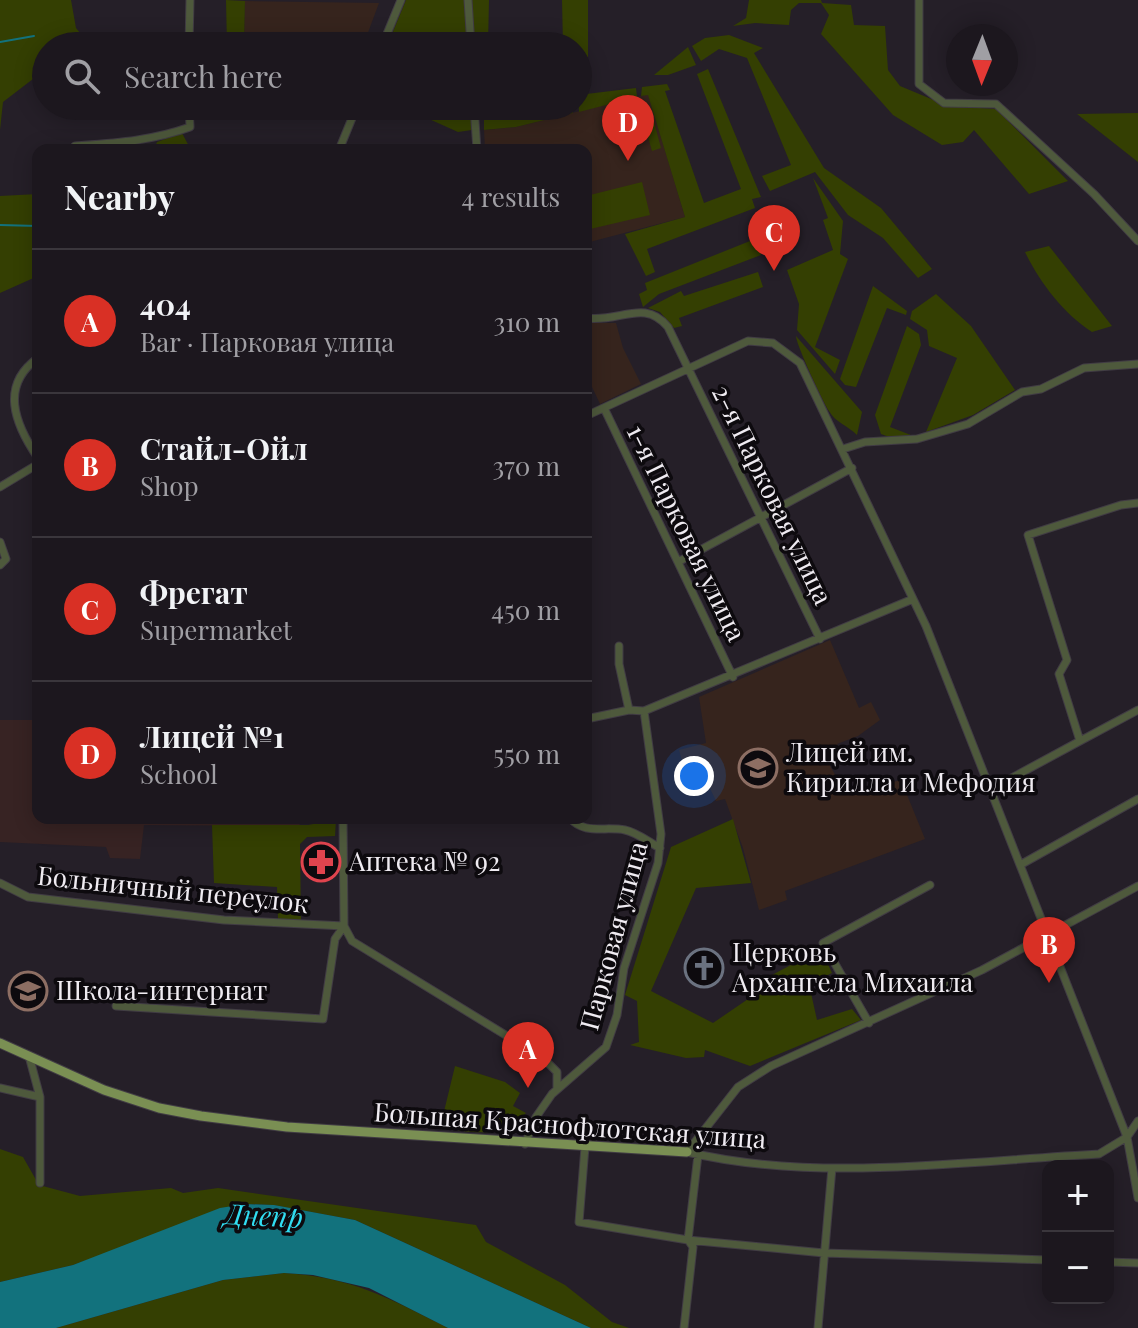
<!DOCTYPE html>
<meta charset="utf-8">
<style>
:root{--surface:#1c171e;--page:#29242b;--text:#f1f3f6;--muted:#a09fa4;--line:#3a363c;--accent:#d93025}
body{margin:0;font-family:"Playfair Display",serif;background:var(--page);color:var(--text)}
.controls{position:absolute;right:24px;bottom:24px;display:grid;overflow:hidden;border-radius:16px;box-shadow:0 4px 20px #0003}
.controls button{width:72px;height:72px;display:grid;place-items:center;padding:0;border:0;border-bottom:2px solid var(--line);background:var(--surface);color:var(--text);font:40px sans-serif}
.compass{position:absolute;left:946px;top:24px;width:72px;height:72px;border-radius:50%;background:var(--surface);box-shadow:0 4px 20px #0003;rotate:181deg}
.you{position:absolute;left:694px;top:776px;width:28px;height:28px;margin:-20px;border:6px solid #fff;border-radius:50%;background:#1a73e8;box-shadow:0 0 0 12px #1a73e833}
.badge{display:grid;place-items:center;width:52px;height:52px;border-radius:50%;background:var(--accent);color:#fff;font-size:26px;font-weight:700}
.pin{position:absolute;translate:-50% -66px;filter:drop-shadow(0 2px 4px #0008)}
.pin::after{content:'';position:absolute;top:42px;width:28px;height:24px;background:inherit;clip-path:polygon(0 0,100% 0,50% 100%)}
.list{margin:0;padding:0;list-style:none}
h2{display:flex;justify-content:space-between;align-items:center;height:104px;margin:0;padding:0 32px;font-size:34px}
h2 small{font-size:26px;font-weight:400;color:var(--muted)}
.list li{display:grid;grid-template-columns:52px 1fr auto;gap:24px;align-items:center;box-sizing:border-box;height:144px;padding:0 32px;border-top:2px solid var(--line)}
.list b{display:block;font-size:30px;white-space:nowrap}
.list p{margin:0;font-size:26px;white-space:nowrap;color:var(--muted)}
.list em{font-size:26px;font-style:normal;color:var(--muted)}
.icon{flex:none;width:44px;height:44px;fill:none;stroke:currentColor;stroke-width:2;stroke-linecap:round;stroke-linejoin:round}
.map{position:relative;flex:none;width:1138px;height:1328px;overflow:hidden}
.search{position:absolute;background:var(--surface);box-shadow:0 4px 20px #0003;left:32px;top:32px;width:560px;height:88px;display:flex;align-items:center;gap:20px;box-sizing:border-box;padding:0 28px;border-radius:44px;color:var(--muted);font-size:30px}
.panel{position:absolute;background:var(--surface);box-shadow:0 4px 20px #0003;left:32px;top:144px;width:560px;height:680px;border-radius:16px}
.map>svg:first-child{display:block}
</style>
<div class="map">
<svg width="1138" height="1328" viewBox="0 0 1138 1328">
<rect width="100%" height="100%" fill="#251f28"/>
<path fill="#36241d" d="M245 1 379 3 363 46H244Z
M648 94 685 217 586 243V150H485L484 130 516 127Z
M586 323H616L623 348 641 384 600 404 586 374Z
M830 640 859 708 871 702 880 720 858 736 837 744 840 750 825 757 846 794 901 780 925 839 785 891 787 900 759 910 743 848 725 799 716 801 707 782 690 788 679 750 706 743 699 697Z"/>
<path fill="#372323" d="M0 720H38V818H299L300 826 144 825 140 859 110 858 106 847 0 842Z"/>
<path fill="#343f02" d="M0 0H71L76 28 85 39 76 46H46V69L3 102 0 130Z
M226 0 245 1 244 46H227Z
M406 0H465L467 46H387Z
M471 0H489L488 46H474Z
M562 0H588V57L578 56V46H563Z
M749 0H821L822 3 851 5 854 25 885 26 888 70 900 86 948 106 996 109 1068 181 1029 194 974 130 963 142 942 145 893 115 821 34 829 15 821 3H799L791 10 789 25 755 23 733 26 746 18Z
M729 35 763 48 754 53 824 168 881 208 932 269 918 278 883 238 848 215 815 172 770 191 762 176 791 165 747 58 719 49 701 61 692 46 705 38Z
M688 47 696 65 668 75H654Z
M708 69 761 197 752 199 755 208 647 249 655 272 646 276 625 234 685 217 648 95 641 96 642 87 667 84 670 90 665 91 704 203 741 189 697 74Z
M636 88 637 97 579 112 578 95Z
M400 106H470L472 130 458 132Z
M484 106H571L573 113 516 127 484 130Z
M650 107 661 148 652 151 640 109Z
M1138 113V162L1077 114Z
M182 133 191 150H154L157 142Z
M813 178 843 221 840 254 848 259 815 347 840 360 835 374 797 330 799 304 787 270 833 250 823 220 828 218Z
M642 182 650 215 586 230V196Z
M38 194V276L0 293V196Z
M755 239 761 255 659 294 643 307 639 294 647 290 645 283Z
M1049 246 1112 326 1092 332C1064 314 1040 283 1025 252Z
M758 272 763 287 679 318 682 326 674 328 660 312 648 308 681 291 684 296Z
M873 286 907 311 906 315 887 308 856 387 845 385 840 379Z
M936 294 971 326 1015 390 973 415 926 432 957 358 929 346 927 330 910 319 912 311Z
M907 326 919 334 921 345 890 427 916 437 892 438 881 434 875 415Z
M796 336 862 412 857 435C848 426 835 422 829 411 822 400 796 344 796 336Z
M733 819 751 883 696 888 651 991 713 1023 751 997 772 975 821 949 832 973 809 984 817 1020 852 1009 861 1020 750 1066 705 1050 704 1057 686 1058 630 1045 639 1042 637 1001 625 995 671 847Z
M336 820 335 836 307 837 300 844 301 921 278 919 277 887 214 883 212 825H308Z
M455 1066 505 1082 520 1093 513 1106 526 1113C501 1140 474 1132 440 1128Z
M0 1149 23 1157 39 1185 80 1196 171 1188 183 1193 218 1188 476 1225 486 1242 565 1285 612 1322 629 1328H591L355 1220 273 1205 245 1204 73 1265 0 1282Z
M284 1273C351 1277 389 1298 448 1328H56L223 1280Z"/>
<path fill="#12727d" d="M245 1204 274 1205 355 1220 591 1328H448L369 1288 313 1275 284 1273 223 1280 56 1328H0V1282L73 1265 220 1208Z"/>
<g fill="none" stroke-linecap="round" stroke-linejoin="round">
<path stroke="#12727d" stroke-width="2" d="M0 42 34 36
M0 225 38 226"/>
<defs>
<path id="minor" d="M468 0 471 46
M919 0V84L944 103 996 104 1094 194 1138 241
M189 46 190 0
M382 46 401 0
M474 106 477 150
M75 146C115 143 151 141 190 127L189 106
M339 150 357 106
M586 318C620 323 644 298 668 327L820 639
M38 358C0 385 14 423 38 458
M604 408 733 677
M586 416 748 341 773 343 800 363 926 626 1127 1137 1138 1198
M843 449 865 442 917 439 968 424 1022 392 1041 389 1084 368 1138 364
M0 487 38 464
M0 542 6 559 0 565
M678 562 852 468
M619 646V664L629 710
M586 719 629 710 644 711
M1080 741 1138 710
M993 788 1080 741 1059 674 1067 660 1028 535 1121 505 1138 503
M343 818 344 926 352 941 543 1058 557 1072V1088
M570 818C584 835 605 826 625 830 636 832 649 842 660 848
M1020 865 1138 799
M0 883 28 897 224 920 344 926
M1138 886 982 970 771 1066 738 1087 687 1152C817 1183 967 1161 1099 1154L1127 1137 1138 1121
M116 1006 323 1019 335 939 344 926
M869 1023 823 943 930 885
M29 1056 40 1097V1183
M0 1088 40 1097
M525 1144 536 1117 552 1094 606 1047 617 1015 624 968 658 863 661 834 644 711 913 599
M585 1147 579 1222 688 1240 824 1253 1048 1260
M1108 1262 1138 1263
M684 1328 693 1247 688 1240 698 1155
M818 1328 832 1168"/>
<path id="major" d="M0 1043 104 1090 159 1108 201 1116 287 1127 687 1152"/>
</defs>
<use href="#minor" stroke="#413c44" stroke-width="9"/>
<use href="#major" stroke="#413c44" stroke-width="11"/>
<use href="#minor" stroke="#4e593c" stroke-width="7"/>
<use href="#major" stroke="#7a8f53" stroke-width="9"/>
</g>
<defs>
<symbol id="school-ring" viewBox="-11 -11 22 22"><circle r="9.5" fill="#0d0a0e" stroke="#8d6e63" stroke-width="1.5"/><path d="M0-5L7-2L0 1L-7-2ZM-4 1L0 2.5L4 1V4Q0 6-4 4Z" fill="#8d6e63"/></symbol>
<symbol id="pharmacy-ring" viewBox="-11 -11 22 22"><circle r="9.5" fill="#0d0a0e" stroke="#e0444e" stroke-width="1.5"/><path d="M-2-6h4v4h4v4h-4v4h-4v-4h-4v-4h4Z" fill="#e0444e"/></symbol>
<symbol id="church-ring" viewBox="-11 -11 22 22"><circle r="9.5" fill="#0d0a0e" stroke="#6b7280" stroke-width="1.5"/><path d="M-1.2-6h2.4v3.5h3.3v2.4h-3.3V6h-2.4V-.1h-3.3v-2.4h3.3Z" fill="#6b7280"/></symbol>
</defs>
<g fill-rule="evenodd">
<use href="#school-ring" x="736" y="746" width="44" height="44"/>
<use href="#pharmacy-ring" x="299" y="840" width="44" height="44"/>
<use href="#church-ring" x="682" y="946" width="44" height="44"/>
<use href="#school-ring" x="6" y="969" width="44" height="44"/>
</g>
<g text-anchor="middle" stroke-width="7" stroke-linejoin="round" paint-order="stroke">
<g font-size="26" fill="#efebf1" stroke="#0d0a0e">
<text transform="translate(772 495) rotate(64)" y="9">2-я Парковая улица</text>
<text transform="translate(686 533) rotate(64)" y="9">1-я Парковая улица</text>
<text transform="translate(173 890) rotate(6)" y="9">Больничный переулок</text>
<text transform="translate(614 936) rotate(-75)" y="9">Парковая улица</text>
<text transform="translate(570 1126) rotate(4)" y="9">Большая Краснофлотская улица</text>
</g>
<g font-size="26" fill="#efebf1" stroke="#0d0a0e" text-anchor="start">
<text x="786" y="762">Лицей им.<tspan x="786" dy="30">Кирилла и Мефодия</tspan></text>
<text x="349" y="871">Аптека № 92</text>
<text x="732" y="962">Церковь<tspan x="732" dy="30">Архангела Михаила</tspan></text>
<text x="56" y="1000">Школа-интернат</text>
</g>
<g font-size="28" font-style="italic" fill="#31ddf2" stroke="#0d0a0e">
<text transform="translate(264 1216) rotate(3)" y="10">Днепр</text>
</g>
</g>
</svg>
<div class="controls">
<button>+</button>
<button>−</button>
</div>
<svg class="compass" viewBox="-18 -18 36 36"><path d="M0-13l5 13h-10z" fill="#e53935"/><path d="M0 13l5-13h-10z" fill="#a09fa4"/></svg>
<div class="you"></div>
<div class="pin badge" style="left:528px;top:1088px">A</div>
<div class="pin badge" style="left:1049px;top:983px">B</div>
<div class="pin badge" style="left:774px;top:271px">C</div>
<div class="pin badge" style="left:628px;top:161px">D</div>
<div class="search"><svg class="icon" aria-label="search" viewBox="0 0 24 24"><circle cx="10" cy="10" r="6"/><path d="M15 15l6 6"/></svg>Search here</div>
<section class="panel">
<h2>Nearby<small>4 results</small></h2>
<ul class="list">
<li><span class="badge">A</span><div><b>404</b><p>Bar · Парковая улица</p></div><em>310 m</em></li>
<li><span class="badge">B</span><div><b>Стайл-Ойл</b><p>Shop</p></div><em>370 m</em></li>
<li><span class="badge">C</span><div><b>Фрегат</b><p>Supermarket</p></div><em>450 m</em></li>
<li><span class="badge">D</span><div><b>Лицей №1</b><p>School</p></div><em>550 m</em></li>
</ul>
</section>
</div>
